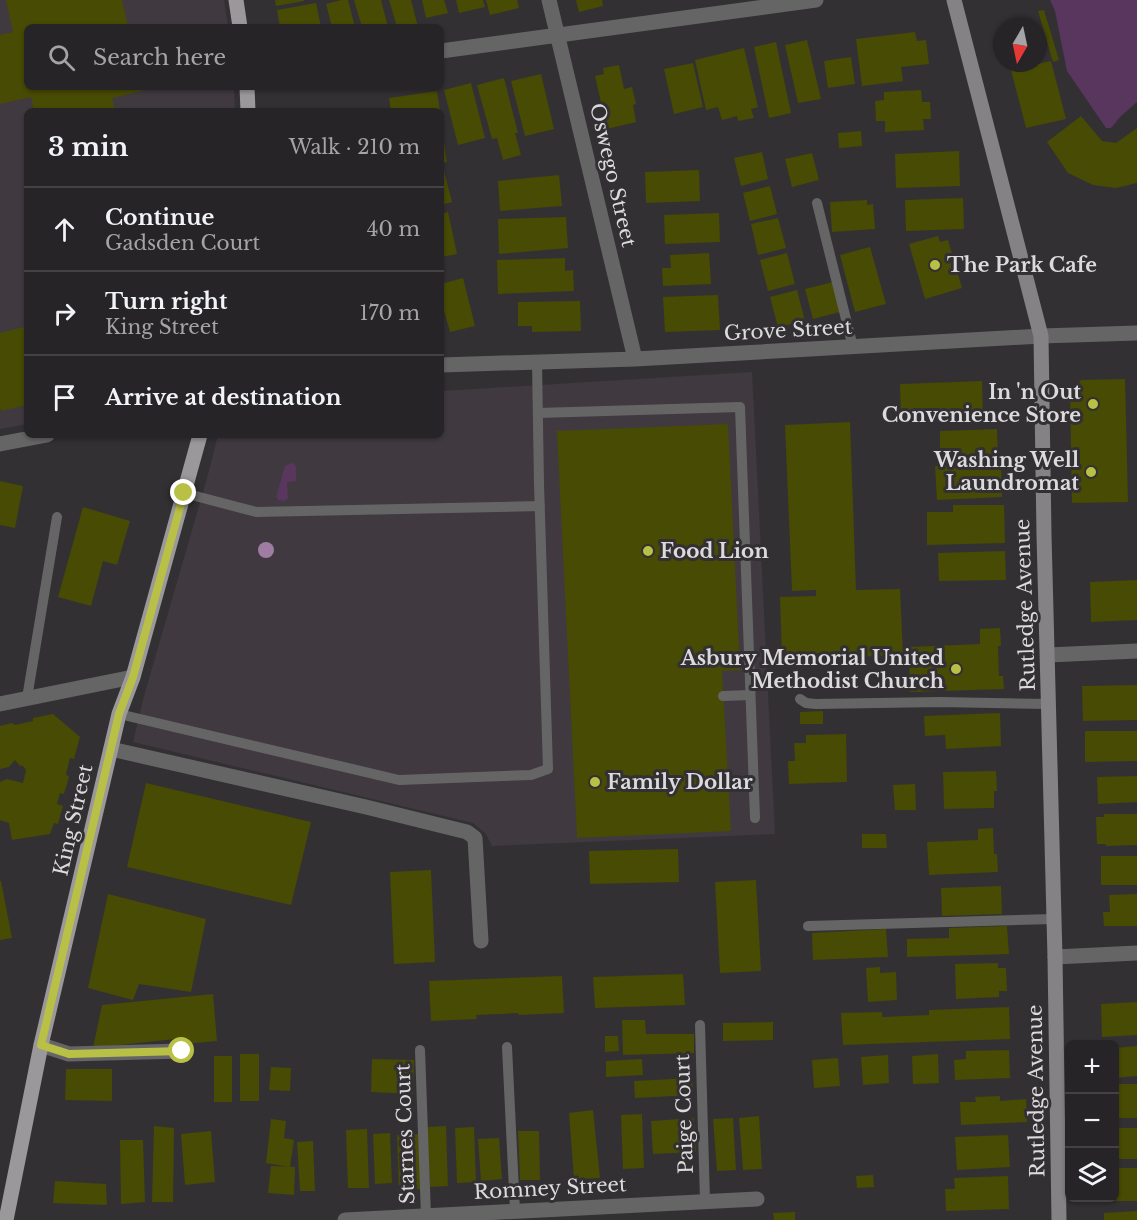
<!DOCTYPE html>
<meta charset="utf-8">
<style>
:root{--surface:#262426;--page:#323032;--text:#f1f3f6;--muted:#a4a4a7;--line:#424143}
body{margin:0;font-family:"Libre Baskerville",serif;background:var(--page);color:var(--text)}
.controls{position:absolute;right:18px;bottom:18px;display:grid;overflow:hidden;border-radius:9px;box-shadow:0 2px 4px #0004}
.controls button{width:54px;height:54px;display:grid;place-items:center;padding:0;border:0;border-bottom:2px solid var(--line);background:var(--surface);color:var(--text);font:30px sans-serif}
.compass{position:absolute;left:993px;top:18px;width:54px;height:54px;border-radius:50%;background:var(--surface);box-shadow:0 2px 4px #0004;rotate:189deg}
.stop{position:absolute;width:18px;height:18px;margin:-14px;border:4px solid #b9c046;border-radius:50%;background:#fff}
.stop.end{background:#b9c046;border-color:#fff;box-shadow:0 2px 6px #0008}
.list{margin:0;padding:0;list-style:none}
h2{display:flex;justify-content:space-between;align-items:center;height:78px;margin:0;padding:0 24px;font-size:26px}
h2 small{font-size:20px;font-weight:400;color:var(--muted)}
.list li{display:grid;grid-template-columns:39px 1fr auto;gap:18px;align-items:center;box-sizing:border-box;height:84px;padding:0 24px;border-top:2px solid var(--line)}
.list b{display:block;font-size:22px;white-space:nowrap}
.list p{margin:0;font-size:20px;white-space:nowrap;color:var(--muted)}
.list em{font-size:20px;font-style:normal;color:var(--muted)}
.icon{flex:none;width:33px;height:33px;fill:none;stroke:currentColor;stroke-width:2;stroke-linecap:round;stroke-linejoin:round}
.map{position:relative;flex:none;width:1137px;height:1220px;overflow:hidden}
.search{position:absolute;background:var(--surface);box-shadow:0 2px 4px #0004;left:24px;top:24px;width:420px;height:66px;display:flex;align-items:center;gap:15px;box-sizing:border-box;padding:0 21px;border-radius:9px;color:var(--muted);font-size:22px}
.panel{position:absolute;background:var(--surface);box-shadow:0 2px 4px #0004;left:24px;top:108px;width:420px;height:330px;border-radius:9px}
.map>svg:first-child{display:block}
</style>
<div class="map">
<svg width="1137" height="1220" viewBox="0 0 1137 1220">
<rect width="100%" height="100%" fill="#333033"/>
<path fill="#403940" d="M0 0H224L228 27H27V87H234L235 111H27V424L0 429Z
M752 372 775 834 492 846 486 834 473 823 133 742 144 696 206 482 218 435H441V391Z"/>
<path fill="#58365d" d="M1050 0H1137V102L1121 116 1111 128H1106L1067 71 1055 11Z
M291 463 294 464 296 467V481L287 482 288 498 285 501 278 500 276 497 285 466Z"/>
<path fill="#474b03" d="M6 0H122L128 27H27V87H141L142 91 112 98 115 111H34L31 97 0 104V35L13 32Z
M275 0H304V1L276 6Z
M341 0H348L355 27H332L326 4Z
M354 0H381L388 27H362Z
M389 0H411L418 27H397Z
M422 0H444L448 13 426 18Z
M456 0H483L485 7 459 13Z
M486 0H517L519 8 490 15Z
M576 0H602L603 6 579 12Z
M316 3 321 27H280L277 10Z
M1044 10 1059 60 1053 62 1038 11Z
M915 32 917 41 926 40 929 64 901 67 903 81 862 86 856 39Z
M807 40 821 99 798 103 785 45Z
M776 42 791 113 769 118 754 47Z
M744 48 758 107 751 109 754 118 738 121 737 116 722 120 718 107 706 110 695 60Z
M851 57 855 84 828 88 824 61Z
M1051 61 1066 119 1026 128 1011 70Z
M693 63 703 107 674 114 664 69Z
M619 65 624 89 632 87 636 104 633 105 636 122 607 129 595 76 604 74 603 68Z
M541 74 554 129 525 136 511 81Z
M504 78 518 133H515L521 155 503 160 497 138 492 139 477 85Z
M471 83 485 138 458 145 444 90Z
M921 90 922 102H930L931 119H923L924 130 885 132V121H876L875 101 884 100V92Z
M437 91 440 111H391L389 98Z
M1081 116 1102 141 1116 143 1137 128V183L1116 188 1093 185 1068 173 1047 142Z
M441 130H442L447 162 441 163Z
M861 131 862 146 839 148 838 133Z
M959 151 960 186 896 188 895 154Z
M762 152 768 179 741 186 734 158Z
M812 153 819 180 792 187 785 159Z
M699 170 700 201 646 203 645 172Z
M444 171 452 202 441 205V172Z
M559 175 562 206 500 211 498 181Z
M770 186 777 214 750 221 743 193Z
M963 198 964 229 906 231 905 200Z
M867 200V205L873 204 875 229 832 232 830 202Z
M448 212 457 254 441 257V214Z
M719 213 720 242 665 244 664 215Z
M566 217 568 248 499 254 498 219Z
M778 218 786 248 758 255 751 224Z
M938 236 940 242 948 240 962 288 925 299 909 244Z
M870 247 886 304 855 312 840 255Z
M709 253 711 284 663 286 662 268H671L670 255Z
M787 253 795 284 768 291 760 260Z
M565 258V271L573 270 574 291 498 294 497 260Z
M463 278 475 326 450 332 441 299V284Z
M833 282 840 312 813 319 805 289Z
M797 290 805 321 778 327 770 297Z
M718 295 720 330 665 332 663 297Z
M580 301 581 331 532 332V326H518V302Z
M27 326V405L1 411 0 406V333Z
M1125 379 1128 502 1072 503 1070 392 1081 380Z
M982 381 983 417 901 420 900 384Z
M850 422 856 590 900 589 903 655 782 660 780 597 816 596V590L792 591 785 425Z
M728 424 740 670 722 671 731 831 577 838 557 431Z
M997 429 998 454 940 456V431Z
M1001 463 1002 497 937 500 935 466Z
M0 481 23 486 15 528 0 525Z
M953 505H1004L1005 543 927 545V512H953Z
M83 507 130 521 117 565 103 561 91 606 58 597Z
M1005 551 1006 580 939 581 938 553Z
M1137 580V620L1091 622 1090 582Z
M1000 628 1001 646H998L999 676H1003L1004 689 910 692 909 647 980 644V629Z
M1137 685V720L1083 721 1082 686Z
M823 711V724H800V712Z
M1000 713 1001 746 946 749 945 735 925 736 924 716Z
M53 714 80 737 74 759 70 758 66 774 69 777 64 794 60 793 57 804 63 806 58 824 54 823 50 834 12 840 9 823 0 820V782L7 779 23 783 26 770 22 765 20 766 15 760 9 767 0 769V726L12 723 15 725 33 721V718Z
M1085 731H1137V761L1085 762Z
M846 734 847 782 789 784 788 761H795L794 743H806V735Z
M996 771 997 791H994V808L944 809 943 772Z
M1137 776V802L1098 804 1097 777Z
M146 783 311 822 291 905 127 867Z
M915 784 916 810H895L893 785Z
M1104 814H1137V845L1106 846V844H1097L1096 817H1104Z
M993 828 994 854H997L998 872 929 875 927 842 978 840V829Z
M862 834H886L887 848H862Z
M678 849 679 882 590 884 589 851Z
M1101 856H1137V885H1101Z
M431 870 435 962 394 964 390 872Z
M756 880 761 971 720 973 715 882Z
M0 881H1L12 938 0 940Z
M1001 886 1002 914 942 916 941 888Z
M108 894 206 919 191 992 139 984 133 1000 88 988Z
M1137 894V926H1104L1103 912H1110L1109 895Z
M1007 926 1009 954 907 957V939L949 938V928Z
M886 929 888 957 813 960 812 933Z
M998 963V968H1006L1007 991H999V997L956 999 955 964Z
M880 967V973L896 972 897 1000 868 1002 866 968Z
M683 974 685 1005 595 1008 593 977Z
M562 976 564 1013 519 1015 518 1013 476 1015 477 1019 431 1021 429 981Z
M213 994 217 1041 185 1044 184 1038 93 1048 102 1005Z
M1137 1002V1035L1102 1037 1101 1004Z
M1009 1007 1010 1039 843 1045 841 1013 882 1012V1017L929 1015V1010Z
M622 1020H645L646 1034H694V1053L623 1055Z
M773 1022V1040L723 1041V1023Z
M605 1036H618L619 1051 605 1052Z
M1137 1046V1076L1114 1078V1048Z
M1009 1050 1010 1078 955 1080 954 1060 966 1059V1051Z
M240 1054H259V1101H240Z
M938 1054 939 1083 913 1084 912 1056Z
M888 1055 889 1083 863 1085 861 1057Z
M214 1056H232V1102H214Z
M838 1058 840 1086 814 1088 812 1060Z
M372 1059 414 1060 413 1094 371 1092Z
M642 1059 643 1075 606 1077V1061Z
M271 1067 291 1068 290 1091 269 1090Z
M66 1069H112V1101L65 1100Z
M692 1078 693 1095 635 1098 634 1081Z
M1114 1084H1137V1118H1114Z
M1000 1096V1101L1026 1099 1027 1122 961 1125 960 1102H976L975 1097Z
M593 1110 600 1178 574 1179 569 1113Z
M642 1114 644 1168 623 1169 621 1115Z
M759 1116 762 1169 743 1170 739 1118Z
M694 1118 696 1152 653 1154 651 1121Z
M733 1118 736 1170 717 1171 713 1119Z
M271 1119 286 1121 284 1138 294 1140 290 1167 266 1163Z
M154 1126 174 1128 173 1202H152Z
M446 1126 448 1186 430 1187 427 1127Z
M474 1127 476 1182 457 1183 455 1128Z
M1114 1128H1137V1159H1114Z
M367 1129 369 1188H348L346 1130Z
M211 1131 215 1182 185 1185 181 1134Z
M518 1131H539L540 1180H520Z
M390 1133 392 1183 375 1184 373 1134Z
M418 1134 421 1189H399L397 1135Z
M1008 1135 1010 1167 957 1170 955 1137Z
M499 1138 502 1179 481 1181 478 1139Z
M120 1140H143L145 1202 121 1204Z
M313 1141 315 1191H300L297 1142Z
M271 1166 295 1167 294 1195 268 1193Z
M1114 1168H1137V1201H1104V1198H1114Z
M873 1175 874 1187 857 1188 856 1176Z
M1008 1176 1009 1209 946 1211 945 1189H955L954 1178Z
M55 1181 106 1184 107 1205 53 1203Z
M1137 1211V1220H1104V1213Z
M795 1212V1220H774L773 1213Z"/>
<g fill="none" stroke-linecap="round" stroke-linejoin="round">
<path stroke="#666566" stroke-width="10" d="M817 203 853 347
M538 413 740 407 755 818
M184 493 256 512 540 506
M723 696 750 695
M27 698 57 517
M800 699 806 703 816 704 940 702 1049 704
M119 714 399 780 531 775 548 769 539 484 537 362
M808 926 1054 919
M700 1025 705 1201
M507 1047 515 1211
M420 1050 426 1216"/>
<path stroke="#666566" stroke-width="15" d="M549 0 635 359
M441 51 816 0
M441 365 635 359 1041 336 1137 333
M0 444 47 435
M1048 655 1137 651
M0 704 133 677
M111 749 366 807 467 832 475 838 481 941
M1055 957 1137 953
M41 1045 69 1054 182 1051
M345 1220 757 1199"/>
<path stroke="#848284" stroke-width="15" d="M954 0 1041 336 1044 535 1055 957 1059 1220"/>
<path stroke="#9a989a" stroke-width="15" d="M236 0 240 27
M247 87 248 111
M6 1220 41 1045 119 714 133 677 200 435"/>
</g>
<circle fill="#9e7ca3" cx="266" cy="550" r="8"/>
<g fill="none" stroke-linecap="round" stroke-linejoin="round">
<path stroke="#b9c046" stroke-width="8" d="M182 1051 69 1054 41 1045 119 714 133 677 184 493"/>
</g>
<g fill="#b9c046" stroke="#333033" stroke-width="2">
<circle cx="935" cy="265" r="6"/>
<circle cx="1093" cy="404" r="6"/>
<circle cx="1091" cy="472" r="6"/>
<circle cx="648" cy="551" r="6"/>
<circle cx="956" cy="669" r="6"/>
<circle cx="595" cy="782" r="6"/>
</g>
<g text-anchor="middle" stroke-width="6" stroke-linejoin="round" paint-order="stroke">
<g font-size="20" fill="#dcdadc" stroke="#333033">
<text transform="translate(613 175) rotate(77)" y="7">Oswego Street</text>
<text transform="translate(788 330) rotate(-3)" y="7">Grove Street</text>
<text transform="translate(1025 605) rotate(-92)" y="7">Rutledge Avenue</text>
<text transform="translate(73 820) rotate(-77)" y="7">King Street</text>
<text transform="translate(1036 1091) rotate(-91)" y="7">Rutledge Avenue</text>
<text transform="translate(684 1114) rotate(-92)" y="7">Paige Court</text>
<text transform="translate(405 1134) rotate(-92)" y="7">Starnes Court</text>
<text transform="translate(550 1188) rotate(-3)" y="7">Romney Street</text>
</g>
<g font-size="20" font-weight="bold" fill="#dcdadc" stroke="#333033" text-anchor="start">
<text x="947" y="272">The Park Cafe</text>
<text x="1081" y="399" text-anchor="end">In 'n Out<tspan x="1081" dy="23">Convenience Store</tspan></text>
<text x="1079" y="467" text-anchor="end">Washing Well<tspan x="1079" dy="23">Laundromat</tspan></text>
<text x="660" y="558">Food Lion</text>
<text x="944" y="665" text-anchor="end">Asbury Memorial United<tspan x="944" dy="23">Methodist Church</tspan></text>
<text x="607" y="789">Family Dollar</text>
</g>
</g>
</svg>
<div class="controls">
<button>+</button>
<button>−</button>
<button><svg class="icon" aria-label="layers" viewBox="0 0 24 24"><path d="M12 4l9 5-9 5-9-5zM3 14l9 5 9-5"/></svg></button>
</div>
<svg class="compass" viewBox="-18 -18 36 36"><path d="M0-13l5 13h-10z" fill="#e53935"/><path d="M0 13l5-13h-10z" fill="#a4a4a7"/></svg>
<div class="stop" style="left:182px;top:1051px"></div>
<div class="stop end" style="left:184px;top:493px"></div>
<div class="search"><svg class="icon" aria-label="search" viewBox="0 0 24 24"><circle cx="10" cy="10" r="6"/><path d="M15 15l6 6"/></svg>Search here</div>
<section class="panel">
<h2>3 min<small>Walk · 210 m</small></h2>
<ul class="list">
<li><svg class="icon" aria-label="ahead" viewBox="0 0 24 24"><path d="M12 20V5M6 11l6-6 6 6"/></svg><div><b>Continue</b><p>Gadsden Court</p></div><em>40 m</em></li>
<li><svg class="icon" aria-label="right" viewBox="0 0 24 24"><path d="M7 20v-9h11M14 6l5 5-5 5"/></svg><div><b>Turn right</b><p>King Street</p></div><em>170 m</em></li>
<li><svg class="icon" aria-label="arrive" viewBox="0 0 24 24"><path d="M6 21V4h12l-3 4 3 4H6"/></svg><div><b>Arrive at destination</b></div></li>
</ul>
</section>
</div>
